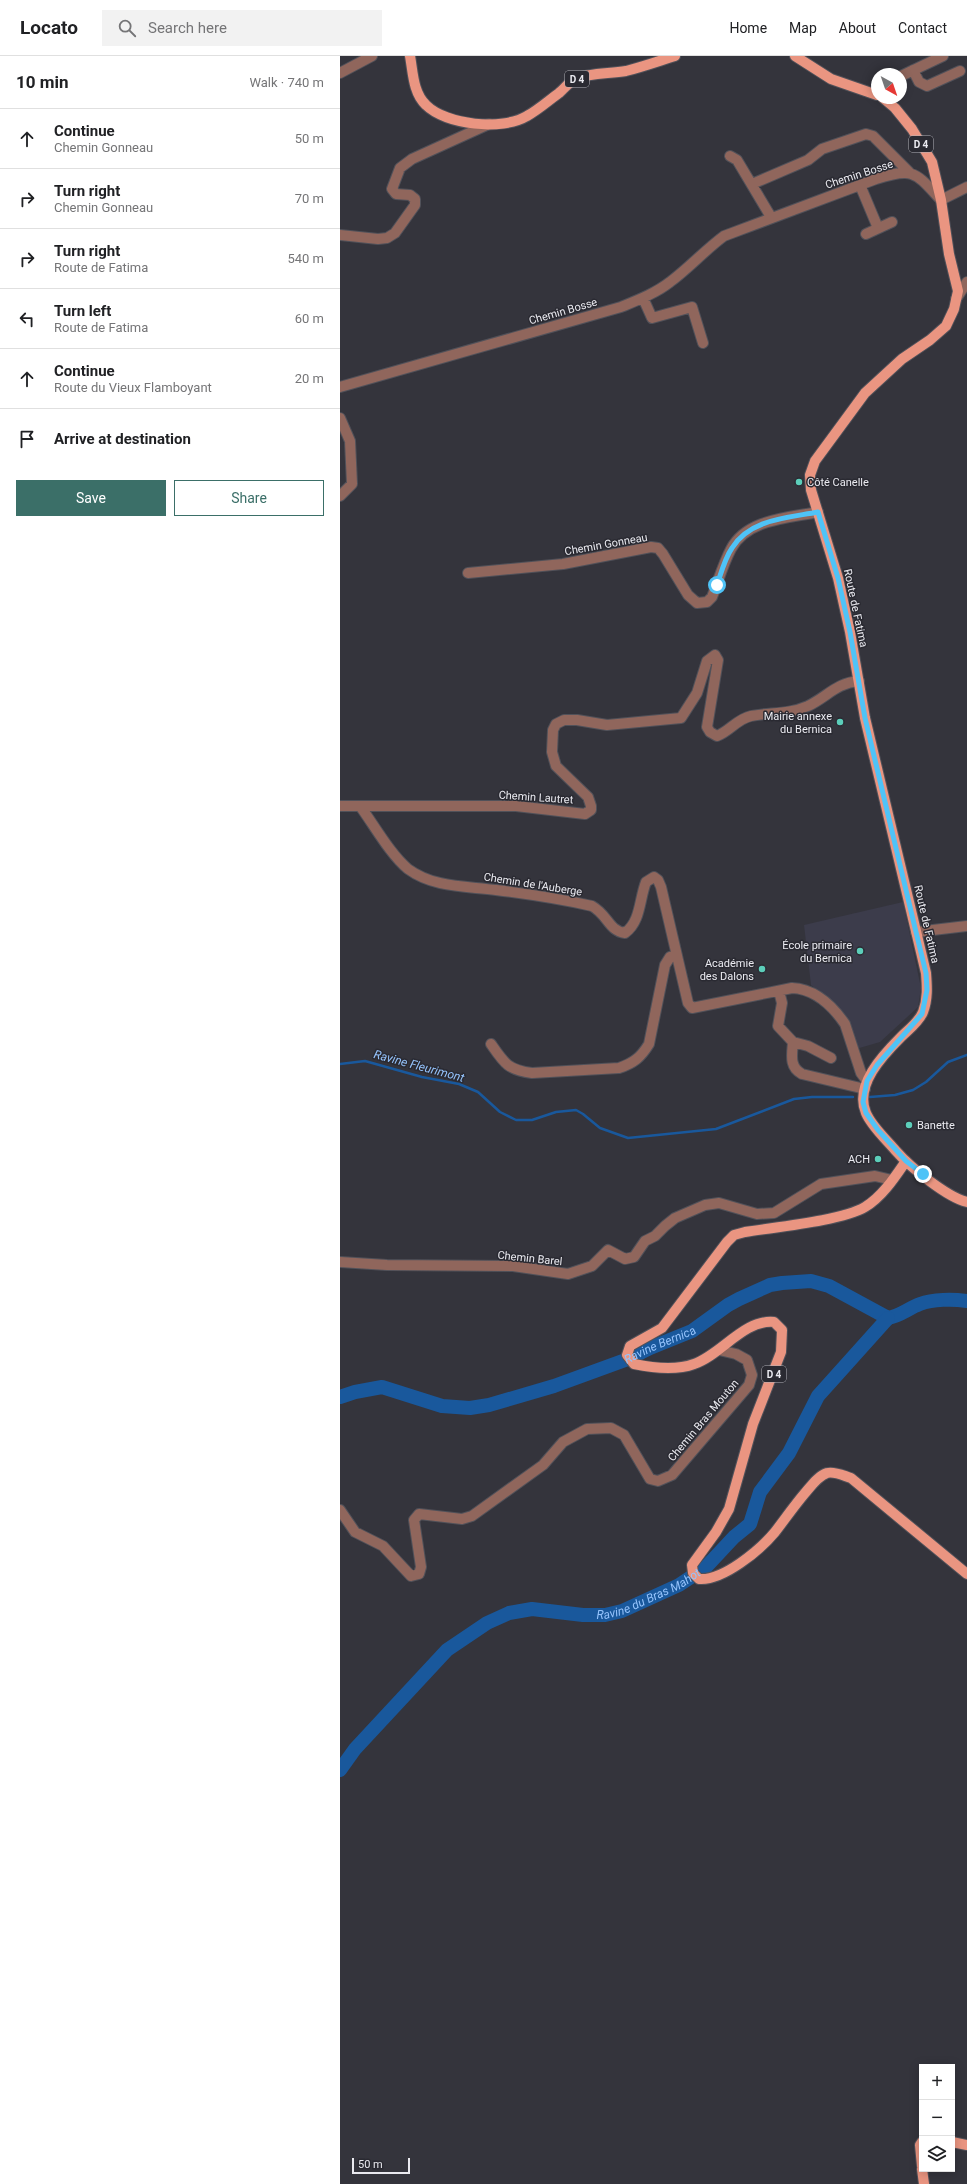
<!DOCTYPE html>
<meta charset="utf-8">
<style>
:root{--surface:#fff;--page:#f2f2f2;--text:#202124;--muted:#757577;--line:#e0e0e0;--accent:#3b6f68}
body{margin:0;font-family:Roboto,sans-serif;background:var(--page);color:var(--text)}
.controls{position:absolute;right:12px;bottom:12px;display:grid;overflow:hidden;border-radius:0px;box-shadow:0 2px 10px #0003}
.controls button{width:36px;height:36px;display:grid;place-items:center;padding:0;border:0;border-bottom:1px solid var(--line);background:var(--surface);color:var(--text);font:20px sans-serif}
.compass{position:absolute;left:531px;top:12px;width:36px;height:36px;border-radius:50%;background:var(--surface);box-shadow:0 2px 10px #0003;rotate:140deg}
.scale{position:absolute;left:12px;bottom:10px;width:58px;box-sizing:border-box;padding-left:4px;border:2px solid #eaeaf0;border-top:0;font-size:11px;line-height:14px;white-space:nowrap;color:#eaeaf0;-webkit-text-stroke:3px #2a2a32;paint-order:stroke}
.stop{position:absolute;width:12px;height:12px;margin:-9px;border:3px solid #4fc3f7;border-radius:50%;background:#fff}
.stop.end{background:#4fc3f7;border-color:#fff;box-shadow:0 1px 4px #0008}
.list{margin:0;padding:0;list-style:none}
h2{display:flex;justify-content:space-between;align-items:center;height:52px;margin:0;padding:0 16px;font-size:17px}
h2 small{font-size:13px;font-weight:400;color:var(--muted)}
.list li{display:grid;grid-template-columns:26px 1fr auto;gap:12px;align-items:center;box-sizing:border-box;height:60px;padding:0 16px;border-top:1px solid var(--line)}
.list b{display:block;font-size:15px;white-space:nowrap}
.list p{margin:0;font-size:13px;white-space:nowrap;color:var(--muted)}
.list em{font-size:13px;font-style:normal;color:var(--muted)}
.actions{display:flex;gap:8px;padding:12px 16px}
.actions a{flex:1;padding:9px 0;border:1px solid var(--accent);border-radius:0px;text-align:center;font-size:14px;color:var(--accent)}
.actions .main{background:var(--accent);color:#fff}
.icon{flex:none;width:22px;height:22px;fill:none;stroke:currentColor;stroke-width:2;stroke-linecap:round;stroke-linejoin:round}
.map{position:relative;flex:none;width:627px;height:2128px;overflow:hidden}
header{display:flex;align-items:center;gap:24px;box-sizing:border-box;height:56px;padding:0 20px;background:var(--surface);border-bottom:1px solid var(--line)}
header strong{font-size:19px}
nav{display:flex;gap:22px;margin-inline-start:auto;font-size:14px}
.search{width:280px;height:36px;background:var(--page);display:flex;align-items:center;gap:10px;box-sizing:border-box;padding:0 14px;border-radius:0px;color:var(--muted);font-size:15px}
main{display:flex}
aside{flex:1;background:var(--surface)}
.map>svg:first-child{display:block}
</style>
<header>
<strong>Locato</strong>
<div class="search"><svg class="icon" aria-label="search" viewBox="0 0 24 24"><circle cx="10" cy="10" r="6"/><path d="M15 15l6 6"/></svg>Search here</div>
<nav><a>Home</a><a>Map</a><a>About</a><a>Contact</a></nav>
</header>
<main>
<aside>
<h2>10 min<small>Walk · 740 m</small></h2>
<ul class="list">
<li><svg class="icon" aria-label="ahead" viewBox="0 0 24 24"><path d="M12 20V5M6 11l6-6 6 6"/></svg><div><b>Continue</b><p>Chemin Gonneau</p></div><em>50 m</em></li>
<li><svg class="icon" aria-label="right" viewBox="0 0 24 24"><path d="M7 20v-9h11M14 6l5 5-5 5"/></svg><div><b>Turn right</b><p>Chemin Gonneau</p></div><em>70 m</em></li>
<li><svg class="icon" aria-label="right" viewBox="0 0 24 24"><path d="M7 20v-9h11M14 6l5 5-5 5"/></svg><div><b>Turn right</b><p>Route de Fatima</p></div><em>540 m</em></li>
<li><svg class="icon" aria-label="left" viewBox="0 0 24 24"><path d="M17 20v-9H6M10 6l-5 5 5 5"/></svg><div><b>Turn left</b><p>Route de Fatima</p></div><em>60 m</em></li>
<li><svg class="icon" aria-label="ahead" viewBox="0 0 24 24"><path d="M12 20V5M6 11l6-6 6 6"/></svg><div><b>Continue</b><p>Route du Vieux Flamboyant</p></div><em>20 m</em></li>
<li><svg class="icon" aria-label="arrive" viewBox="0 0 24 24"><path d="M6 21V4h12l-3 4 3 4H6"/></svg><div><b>Arrive at destination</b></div></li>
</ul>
<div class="actions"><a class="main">Save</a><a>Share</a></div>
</aside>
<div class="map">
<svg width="627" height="2128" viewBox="0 0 627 2128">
<rect width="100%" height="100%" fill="#34343c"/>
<path fill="#3c3c4b" d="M563 846 581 932 578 951 540 986 516 993 499 952 471 929 464 869Z"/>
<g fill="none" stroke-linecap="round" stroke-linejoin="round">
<path stroke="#19589c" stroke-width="2.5" d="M0 1008 25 1005 82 1021 119 1028 138 1036 160 1056 176 1064H192L216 1056 236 1054 243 1058 260 1072 288 1082 376 1073 454 1043 472 1041H513
M530 1041 555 1039 573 1034 586 1026 608 1006 627 999"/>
<g stroke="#19589c" stroke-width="14">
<path id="s1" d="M0 1341 15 1336 42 1331 102 1350 130 1352 149 1349 214 1330 288 1303 310 1292 352 1275 388 1249 399 1243 430 1229 442 1227 471 1225 489 1230 548 1262C560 1260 569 1252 580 1248 593 1243 613 1243 627 1245"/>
<path id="s2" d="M0 1714 15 1693 107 1594 147 1567 169 1557 192 1553 243 1559H265L282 1555 339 1529 366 1511 394 1481 410 1468 420 1436 449 1397 478 1340 548 1262"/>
</g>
<defs>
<path id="minor" d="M573 14 579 26 587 30 620 15
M0 17 32 0
M561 20 603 0
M390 100 397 104 431 161
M412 128 468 104 482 93 526 78 533 80 569 116
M520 129 538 172
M526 178 552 166
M0 179 38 183 47 182 55 177 75 149V143L70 139 56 138 52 133 60 112 72 103 149 68
M303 242 312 262 352 251 363 287
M616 243 627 226
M0 331 281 251C298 244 316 237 330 226 349 212 365 194 384 180L536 123C574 111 575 116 601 144L627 131
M0 362 10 385 12 428 0 440
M128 517 223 508 311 491 318 492 323 498 348 539 357 547 367 546 372 541C378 526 383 508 391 493 407 463 448 462 478 456
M0 750H176L245 758 251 754V750L248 741 216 710 212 696 213 674 216 668 224 664H237L267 669 341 662 357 637 367 605 375 599 378 604 367 671 370 676 377 680C390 675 397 663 411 660 431 656 447 659 468 650 487 641 496 627 519 625
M20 750C34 769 50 798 68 813 94 832 126 830 156 834 188 838 221 843 252 850 268 859 269 875 285 877 301 865 299 844 306 826L314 821 318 824 321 831 348 947 352 952 452 932C475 933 492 949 505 968L521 1017 527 1025
M576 876 627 870
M439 935 442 947 438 970 453 986 468 990 491 1002
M453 986C452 999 449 1011 462 1018L525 1033
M151 988C164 1007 168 1014 192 1017L279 1012C294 1007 301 1001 309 988L325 909 330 901 336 899
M0 1206 47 1209 173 1210 228 1218 252 1210 268 1194 285 1203 294 1201 305 1185 315 1180 325 1170 335 1162 365 1149 379 1147 417 1158 434 1157 481 1128 535 1120 552 1124
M0 1454 15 1476 43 1490 71 1520 79 1518 81 1511 74 1464 79 1458 122 1463 132 1460 203 1409 223 1386 247 1373 271 1372 284 1379 310 1423 318 1425 332 1419 409 1329 412 1319 407 1304 396 1298 379 1294"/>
<path id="major" d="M70 0C73 16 73 37 86 49 106 69 162 75 187 60 198 54 208 45 219 37 224 33 229 26 235 23 251 16 269 18 286 15 302 11 319 5 335 0
M455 0 491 23 537 39
M543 42 555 52 572 73 592 106 601 144 609 198 618 235 614 253 606 270 590 284 562 303 525 337 475 405 470 419 471 434 498 522 510 576 525 662 586 917C587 930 588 943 583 956 579 966 568 974 561 981 543 999 514 1029 526 1057 532 1071 546 1083 556 1095 570 1111 607 1141 627 1146
M566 1105C555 1121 542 1141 525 1151 501 1165 435 1171 405 1176L394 1179 387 1186 322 1272 290 1290 287 1299 294 1308C313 1312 335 1315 354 1308 381 1299 404 1263 434 1266L442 1274 441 1296 413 1368 389 1453 376 1476 352 1509 353 1517 359 1523C383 1525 420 1494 435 1476 445 1463 454 1450 465 1437 471 1430 478 1420 487 1417 495 1415 504 1420 511 1422L627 1518
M582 2086 580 2089 582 2110
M612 2086 627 2089
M582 2113 584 2128"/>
</defs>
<use href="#minor" stroke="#515159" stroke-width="12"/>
<use href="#major" stroke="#515159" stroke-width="12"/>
<use href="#minor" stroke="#90665c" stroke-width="10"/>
<use href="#major" stroke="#ea9581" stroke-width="10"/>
</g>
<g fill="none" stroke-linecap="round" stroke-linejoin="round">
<path stroke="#4fc3f7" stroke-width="5" d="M377 529C381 517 385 502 392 492 410 463 447 462 478 456L498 522 510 576 525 662 576 876 586 917 587 934 582 958 537 1009 527 1025 523 1046 526 1057 538 1074 566 1105 583 1118"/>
</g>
<g fill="#5cceba" stroke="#2a2a32" stroke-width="1.5">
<circle cx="459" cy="426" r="4"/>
<circle cx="500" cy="666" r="4"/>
<circle cx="520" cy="895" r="4"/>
<circle cx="422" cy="913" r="4"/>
<circle cx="569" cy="1069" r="4"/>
<circle cx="538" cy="1103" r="4"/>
</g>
<g text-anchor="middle" stroke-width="3" stroke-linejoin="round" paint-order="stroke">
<g fill="#2a2a32" stroke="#b0b0b7" stroke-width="1">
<rect x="225" y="15" width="24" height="16" rx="3"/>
<rect x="569" y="80" width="24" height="16" rx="3"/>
<rect x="422" y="1310" width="24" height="16" rx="3"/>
</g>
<g font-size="10" font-weight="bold" fill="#eaeaf0">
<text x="237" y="27">D 4</text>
<text x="581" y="92">D 4</text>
<text x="434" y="1322">D 4</text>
</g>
<g font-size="11" fill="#eaeaf0" stroke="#2a2a32">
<text transform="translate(519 118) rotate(-18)" y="4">Chemin Bosse</text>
<text transform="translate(223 255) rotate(-16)" y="4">Chemin Bosse</text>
<text transform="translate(266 488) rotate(-10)" y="4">Chemin Gonneau</text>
<text transform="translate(516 552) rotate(78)" y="4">Route de Fatima</text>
<text transform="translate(196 741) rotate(4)" y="4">Chemin Lautret</text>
<text transform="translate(193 828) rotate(9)" y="4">Chemin de l'Auberge</text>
<text transform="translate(587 868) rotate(77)" y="4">Route de Fatima</text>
<text transform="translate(190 1202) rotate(6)" y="4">Chemin Barel</text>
<text transform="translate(363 1364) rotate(-50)" y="4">Chemin Bras Mouton</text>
</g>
<g font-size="11" fill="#eaeaf0" stroke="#2a2a32" text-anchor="end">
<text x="467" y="430" text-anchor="start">Côté Canelle</text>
<text x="492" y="664">Mairie annexe<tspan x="492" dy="13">du Bernica</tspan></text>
<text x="512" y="893">École primaire<tspan x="512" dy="13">du Bernica</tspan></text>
<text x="414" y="911">Académie<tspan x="414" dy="13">des Dalons</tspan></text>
<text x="577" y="1073" text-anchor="start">Banette</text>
<text x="530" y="1107">ACH</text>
</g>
<g font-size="12" font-style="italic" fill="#95c3fc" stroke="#2a2a32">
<text transform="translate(79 1010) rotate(15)" y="4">Ravine Fleurimont</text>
<text dy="4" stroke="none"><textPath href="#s1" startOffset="335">Ravine Bernica</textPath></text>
<text dy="4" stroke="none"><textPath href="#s2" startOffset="378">Ravine du Bras Mahot</textPath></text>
</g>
</g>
</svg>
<div class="controls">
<button>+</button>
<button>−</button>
<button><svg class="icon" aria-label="layers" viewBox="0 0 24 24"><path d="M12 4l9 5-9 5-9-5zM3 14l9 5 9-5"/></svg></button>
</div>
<svg class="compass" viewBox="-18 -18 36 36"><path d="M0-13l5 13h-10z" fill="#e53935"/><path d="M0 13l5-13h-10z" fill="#757577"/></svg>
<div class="scale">50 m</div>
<div class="stop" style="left:377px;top:529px"></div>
<div class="stop end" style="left:583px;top:1118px"></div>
</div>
</main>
